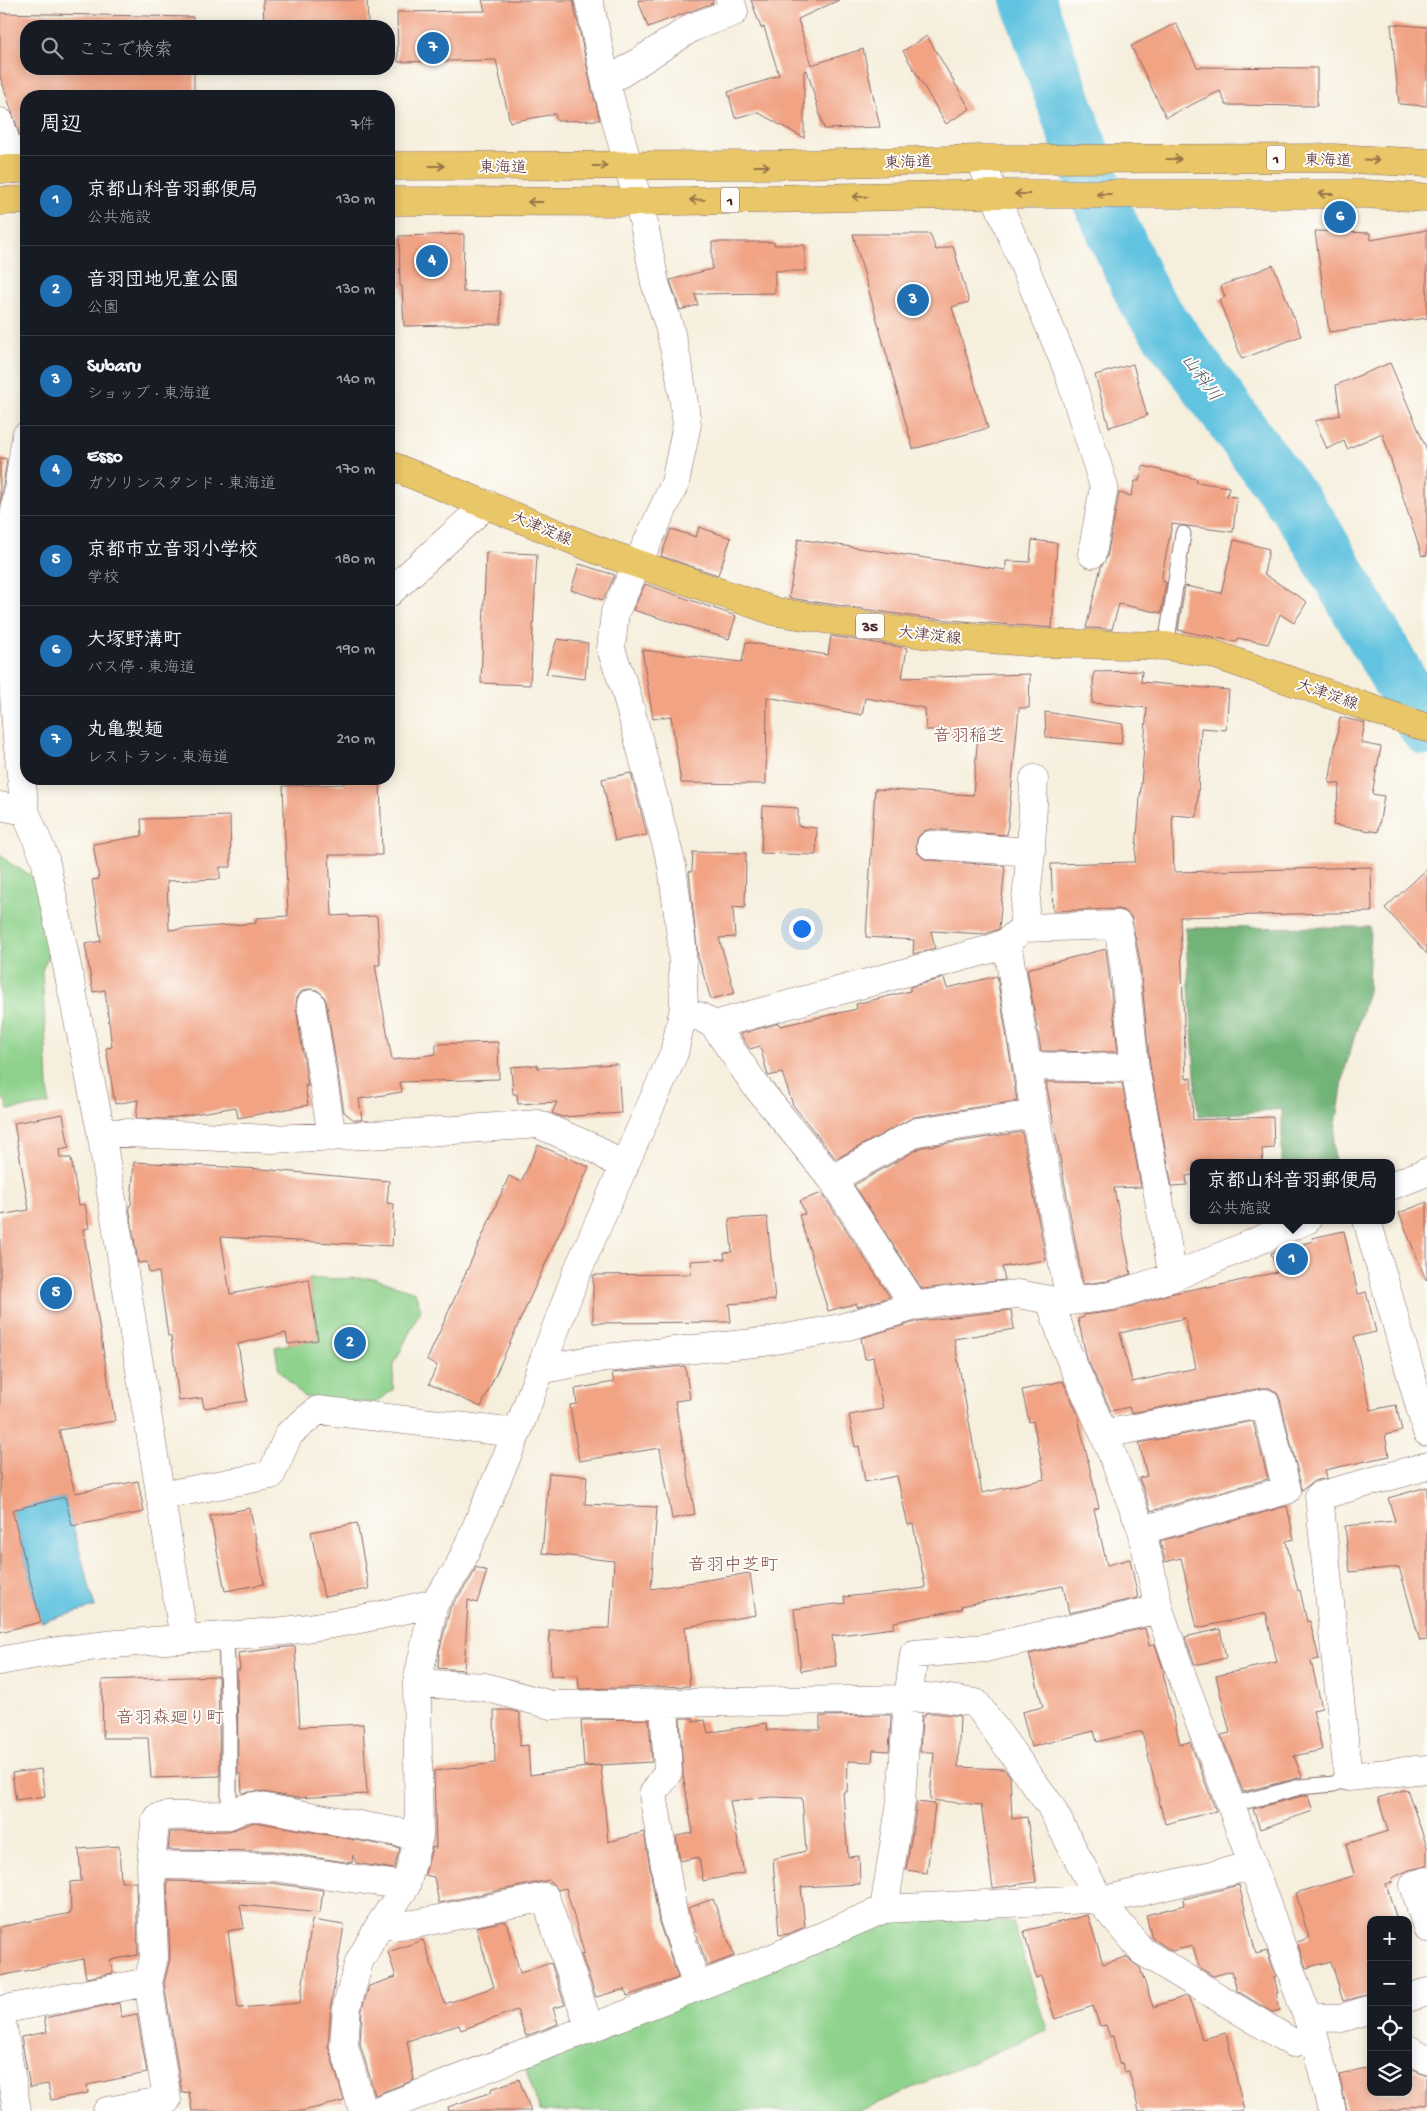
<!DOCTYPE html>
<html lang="ja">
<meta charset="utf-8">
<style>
:root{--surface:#171b24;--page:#20242c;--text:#f1f3f6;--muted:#9ea1a6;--line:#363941;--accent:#1f6fb2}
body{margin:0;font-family:"Gochi Hand","Klee One",sans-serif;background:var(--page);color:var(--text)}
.controls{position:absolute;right:15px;bottom:15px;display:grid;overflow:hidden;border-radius:10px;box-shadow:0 2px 12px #0003}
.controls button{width:45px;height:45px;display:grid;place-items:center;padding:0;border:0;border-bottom:1px solid var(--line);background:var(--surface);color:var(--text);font:25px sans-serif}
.you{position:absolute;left:801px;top:928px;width:18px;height:18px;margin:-12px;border:4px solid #fff;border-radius:50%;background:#1a73e8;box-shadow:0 0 0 8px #1a73e833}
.badge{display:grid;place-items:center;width:32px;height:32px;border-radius:50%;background:var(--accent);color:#fff;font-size:16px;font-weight:700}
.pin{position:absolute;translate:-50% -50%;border:2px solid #fff;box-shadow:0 1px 5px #0006}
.popup{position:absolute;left:1190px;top:1159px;width:205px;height:65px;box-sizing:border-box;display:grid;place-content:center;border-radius:10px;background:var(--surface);filter:drop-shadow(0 1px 4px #0005);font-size:16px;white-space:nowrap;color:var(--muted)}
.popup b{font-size:19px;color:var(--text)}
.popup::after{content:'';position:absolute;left:50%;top:100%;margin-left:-10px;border:10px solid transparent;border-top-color:var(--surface)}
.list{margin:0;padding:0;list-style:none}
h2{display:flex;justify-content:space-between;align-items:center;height:65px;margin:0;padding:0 20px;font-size:21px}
h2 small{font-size:16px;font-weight:400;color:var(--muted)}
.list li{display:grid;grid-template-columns:32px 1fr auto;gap:15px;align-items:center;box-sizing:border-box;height:90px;padding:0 20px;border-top:1px solid var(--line)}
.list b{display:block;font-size:19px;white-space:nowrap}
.list p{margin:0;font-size:16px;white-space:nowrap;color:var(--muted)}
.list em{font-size:16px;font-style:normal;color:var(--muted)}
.icon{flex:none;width:28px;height:28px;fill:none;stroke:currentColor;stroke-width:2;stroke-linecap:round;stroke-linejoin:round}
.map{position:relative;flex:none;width:1427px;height:2111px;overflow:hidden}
.search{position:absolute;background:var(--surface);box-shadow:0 2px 12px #0003;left:20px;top:20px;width:375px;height:55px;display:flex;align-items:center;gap:12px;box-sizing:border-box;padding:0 18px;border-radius:20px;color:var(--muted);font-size:19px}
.panel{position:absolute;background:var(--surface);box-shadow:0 2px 12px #0003;left:20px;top:90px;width:375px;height:695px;border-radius:20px}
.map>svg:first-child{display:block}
</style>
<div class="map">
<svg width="1427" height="2111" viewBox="0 0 1427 2111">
<rect width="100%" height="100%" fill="#fdfcf7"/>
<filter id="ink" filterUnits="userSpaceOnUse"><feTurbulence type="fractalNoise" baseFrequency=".02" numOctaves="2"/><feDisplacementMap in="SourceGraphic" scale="10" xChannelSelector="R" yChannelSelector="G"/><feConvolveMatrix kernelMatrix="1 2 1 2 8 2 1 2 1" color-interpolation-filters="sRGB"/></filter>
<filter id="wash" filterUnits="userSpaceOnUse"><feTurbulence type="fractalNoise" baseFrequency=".0096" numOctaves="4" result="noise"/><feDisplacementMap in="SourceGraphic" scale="20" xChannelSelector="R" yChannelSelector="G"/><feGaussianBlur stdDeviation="1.12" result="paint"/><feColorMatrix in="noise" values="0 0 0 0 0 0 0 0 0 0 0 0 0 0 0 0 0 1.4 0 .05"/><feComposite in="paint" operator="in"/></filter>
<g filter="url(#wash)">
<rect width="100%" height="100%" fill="#f6efdd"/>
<path fill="#8ed28c" stroke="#6c785c" d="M0 855 11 864 37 879 53 947 42 970 49 1104 8 1110 5 1099 0 1100Z
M373 1278 415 1292 421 1309 394 1364 393 1390 374 1403 304 1397 279 1370 275 1347 318 1339 309 1279Z
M884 1917 1013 1922 1047 2030 859 2111H540L526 2070 600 2040 597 2032Z"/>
<path fill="#72b478" stroke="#5e6a52" d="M1370 927 1368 991 1345 1069 1333 1144 1335 1163H1282V1109L1198 1117 1185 928Z"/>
<path fill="#62c3e0" stroke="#567186" d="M65 1497 95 1607 41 1622 12 1510Z"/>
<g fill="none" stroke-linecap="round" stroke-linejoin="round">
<path stroke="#62c3e0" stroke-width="55" d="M1028 0 1096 192 1145 300 1311 526 1427 728"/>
</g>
<g id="blocks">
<path fill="#f1a384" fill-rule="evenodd" d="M263 0H367L368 26H264Z
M482 0H573L591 86 600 120 557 121 555 114 510 122 496 60 398 62 397 12 485 11Z
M638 0H713V3L648 27Z
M751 0H839L798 19 811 65 863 49 880 127 824 129 807 70 804 71V138L757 112 735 118 728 92 767 80V79L779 75 764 27 761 28Z
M0 13 193 17V26H26V69H194V96H26V142H22L0 76Z
M1176 23 1197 67 1317 68V106L1226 105 1220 91 1166 117 1131 46Z
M1391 24 1427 27V106L1399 104Z
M927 36 970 109 946 124 903 51Z
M1427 230V318L1329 332 1315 231 1370 233 1371 240Z
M464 234 463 292 500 291 501 324 404 326 402 286H400L399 236Z
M853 234H930L936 250 953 246 969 302 952 307 988 428 913 449Z
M712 242H774V245H805V271H775V293L695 294 698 305 680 310 670 280 712 269Z
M1273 265 1301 336 1242 359 1219 300 1225 297 1221 286Z
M1390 363 1427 450V555L1422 556 1382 433 1347 449 1344 441 1327 449 1315 421 1340 415 1336 385Z
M1133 364 1147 416 1109 427 1095 375Z
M0 458 7 459 0 505Z
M1143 466 1197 479 1196 482 1229 487 1227 496 1237 497 1233 532 1172 524 1162 575V581L1166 582 1161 613 1119 604 1112 629 1086 628 1101 567 1107 557 1119 493 1131 496 1135 481H1139Z
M699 527 731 538 718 575 661 556 671 529 696 537Z
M798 539 1006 570V561L1030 562 1032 540 1057 543 1052 628 924 618 789 598Z
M1234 540 1269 549 1264 574 1307 602 1294 623 1280 614 1268 644 1238 638 1237 642 1178 630 1185 586 1221 593Z
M486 552 537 554 530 685 481 683Z
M579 564 615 575 603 600 571 590Z
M645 584 736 616 729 639 633 610Z
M831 636 907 648 902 678 1030 674 1029 708H1019L1007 835 932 829 924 831 918 837 916 843 917 852 923 858 929 860 1005 866 999 929 985 934 931 931 935 948 913 954 914 940 866 937 875 789 973 795 978 733 945 734V730H926L925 708 865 698 862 715 767 697 766 784 681 783 671 716 653 719 642 650 742 662 746 642 828 655Z
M557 639 588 643 585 679 546 674Z
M1142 671 1141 682 1229 690 1226 730 1201 728 1197 817 1172 815 1174 872 1371 867 1372 912 1180 917 1186 1079 1191 1078 1193 1120 1273 1117 1274 1148 1262 1149 1263 1163H1193V1175L1186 1176 1187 1185 1172 1186 1150 1066 1140 962 1131 916 1125 911 1118 909 1053 911 1051 864 1135 862 1147 708 1092 703 1094 672Z
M1045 712 1123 724 1121 744 1046 737Z
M1340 717 1365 723 1361 743 1381 747 1372 794 1384 796 1378 832 1333 825 1340 784 1329 783Z
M631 773 647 835 615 841 602 779Z
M344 779H380L382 855H329L332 916 349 915V917L377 916 380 965H375L392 1060 436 1054V1044L498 1042 499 1079 400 1082 402 1092 359 1099 362 1120H354L344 1112 326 1001 323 995 317 990 309 989 301 992 297 998 296 1006 308 1087 305 1085 308 1105 238 1118 236 1107 165 1119 136 1118 138 1100 115 1104 106 1048 112 1047 105 990 93 992 85 944 101 941 92 880 99 879 93 844 142 836 141 819 230 816 231 867H220V879L167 881 169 930 256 923V918L288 916 283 786 344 784Z
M763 806 798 808V826L817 828 816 855 761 853Z
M693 852 746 853 745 908 733 907 735 937 719 938 735 993 711 999 698 957 689 872 692 871Z
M1427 869V954L1385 908Z
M1106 949 1118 1052 1041 1051 1027 969Z
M997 976 1017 1101 914 1117 836 1159 793 1105 782 1073 768 1076 760 1046 750 1049 740 1034 779 1023 780 1026 857 1009 856 1004 910 991V987L944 978 947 988Z
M618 1064 621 1113 562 1117 552 1113 557 1102 518 1104 517 1094H513L511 1067 538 1065V1068Z
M1046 1082 1122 1083 1141 1187 1114 1188 1131 1274 1108 1281 1083 1284Z
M63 1114 69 1148 59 1150 60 1158H71L79 1205 85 1204 89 1228 83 1229 115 1421 59 1430 75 1493 138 1481 144 1512 72 1526 65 1497 12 1510 41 1622 0 1632V1215L29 1210 14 1123Z
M1022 1132 1046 1260 1002 1267 1005 1280 922 1289 854 1185 922 1147Z
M538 1145 589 1167 481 1407 429 1384 437 1365 427 1360 509 1176 521 1182Z
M134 1162 261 1169 389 1181 387 1203 394 1204 392 1246 221 1237 230 1294 309 1279 318 1340 288 1344 286 1333 238 1344 247 1401 204 1408 202 1398 179 1401 171 1336H168L159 1272 149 1273 147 1262 138 1263 129 1206 131 1205Z
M822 1193 890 1297 857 1307V1303L828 1311 799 1215 805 1214 800 1201Z
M1427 1202V1279L1426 1280 1399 1213Z
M767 1217 775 1300 729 1304 731 1322 593 1323V1275L691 1274 690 1261 725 1259 724 1253 732 1252 729 1219Z
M1344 1231 1358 1294 1366 1292 1376 1332 1354 1337 1371 1410 1396 1405 1402 1431 1385 1435 1389 1456 1325 1470 1327 1478 1314 1481 1302 1490 1280 1399 1277 1393 1270 1388H1262L1131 1413 1129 1407 1111 1411 1087 1359 1078 1319 1084 1317V1315L1116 1311 1169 1294 1208 1286V1288L1277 1272 1271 1253 1313 1241 1312 1238ZM1185 1318 1196 1368 1132 1382 1120 1333Z
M1011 1310 1014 1329 954 1339 982 1493 1045 1479 1033 1421 1029 1422 1022 1390 1063 1381 1079 1417 1078 1418 1099 1508 1094 1509 1107 1565 1130 1559 1138 1598 1069 1613 1063 1586 961 1606 962 1609 894 1622V1628L832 1636 836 1666 801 1671 794 1609 845 1603 844 1597 925 1588V1585L913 1524 908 1525 897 1476 865 1482 859 1446 855 1447 849 1415 883 1409 873 1357 865 1359 861 1338 919 1321Z
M685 1366 690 1399 675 1401 695 1514 672 1519 660 1448 579 1461 570 1405 577 1404 575 1389 614 1382 612 1373Z
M1253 1421 1268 1479 1151 1511 1139 1478 1147 1476 1139 1443Z
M549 1473 587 1476 585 1504 657 1507 651 1589 750 1573 756 1615 685 1627 690 1686 579 1689 578 1675 551 1676 549 1630 610 1628 614 1561 542 1553Z
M1427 1487V1640L1420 1641 1399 1567 1350 1572 1345 1526 1395 1521 1388 1498Z
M1287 1506 1294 1539 1286 1541 1298 1591 1300 1590 1307 1622 1310 1621 1319 1659 1311 1661 1322 1708 1313 1710 1322 1750 1294 1756 1302 1777 1243 1792 1221 1735 1230 1733 1216 1676 1277 1662 1266 1613 1197 1628 1181 1558 1165 1562 1160 1541Z
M250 1508 264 1584 225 1591 210 1516Z
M357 1523 369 1589 324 1597 311 1532Z
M476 1567 487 1571 477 1603 468 1600 464 1670 438 1668 439 1652 450 1608 471 1578Z
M1145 1628 1149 1646 1155 1644 1164 1672 1163 1673 1180 1744 1190 1742 1216 1811 1165 1824 1142 1731 1097 1742 1094 1731 1031 1747 1022 1712 1043 1707 1029 1654Z
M1220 1629 1226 1658 1195 1665 1185 1637Z
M295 1646 300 1727 363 1724 367 1794 296 1798 258 1791 242 1793 241 1774H238L237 1670H240L238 1653Z
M218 1676 220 1776 151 1778 148 1738H103L102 1680Z
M494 1710H509L520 1713V1746L528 1745 530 1775 601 1765 608 1842 644 1832 659 1922 678 1978 627 1996 625 1989 596 1997 581 1954 584 1953 566 1888 558 1890 549 1880 439 1903 434 1877 425 1875 432 1847 436 1848 434 1771 495 1763Z
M925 1713H936L960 1716 958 1767 1004 1769 1010 1776 1012 1819 1027 1817 1036 1882 993 1888 981 1805 930 1800 934 1752H920L922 1716H925Z
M891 1715 889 1751 873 1750 872 1762 848 1761 847 1792H843L848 1857 859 1856 860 1884 801 1887 805 1927 788 1934 779 1935 773 1859 806 1851 802 1798 772 1797 730 1801 744 1873 703 1881 699 1857 680 1861 676 1836 693 1833 683 1775 680 1718H693V1722L705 1720 708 1733 766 1723 767 1730H820V1716Z
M649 1719 652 1762 584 1766 581 1720Z
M41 1769 45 1796 16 1800 12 1773Z
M1407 1789 1427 1847V1866L1409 1870 1392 1878 1393 1882 1386 1884 1397 1920H1371V1994L1343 2001 1331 1961 1306 1968 1297 1942 1309 1938 1296 1893 1353 1876 1354 1874 1346 1844 1388 1831 1378 1798Z
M1302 1796H1308L1313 1811 1260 1829 1253 1809Z
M917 1802 935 1804 927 1873 906 1870Z
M255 1822 400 1848 394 1869 356 1863 353 1855 352 1863 273 1851 168 1850 170 1832 229 1831Z
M119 1846 121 1882H136L138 1955 110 1960 113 1973 86 1978 83 1959 0 1976V1927L71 1913 70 1882 81 1881 79 1849Z
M167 1881 272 1883 323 1890 320 1913 240 1905 244 1928 228 1931 238 2008 300 2003 312 1920 344 1925 331 2005 328 2045 344 2101 302 2111H192L189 2092 182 2093 164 1983 170 1958Z
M1239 1885 1256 1954 1267 1951 1276 1977H1274L1278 1993H1276L1280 2010 1272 2012 1237 1991 1232 1971 1213 1976 1199 1967 1193 1946 1172 1951 1152 1938 1146 1915 1184 1905 1183 1899Z
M713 1899 734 1956 707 1966 688 1908Z
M1088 1915 1103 1964 1126 1957 1140 1968 1153 2007 1186 1996 1189 1998 1202 2039 1226 2033 1244 2111H1139L1129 2071 1124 2072 1122 2063 1119 2064 1113 2036 1110 2037 1106 2025 1100 2026 1093 2006 1055 2019 1041 1976 1036 1978 1024 1931Z
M506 1921 520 1973 551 1963 565 2005 553 2008 558 2024 526 2036 517 2010 461 2030 459 2025 407 2041 414 2080 375 2095 360 2044 362 2009 369 1986 396 1977 388 1952 423 1940 445 2004 494 1987 476 1927Z
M119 2003 121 2017 137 2014 147 2073 87 2085 88 2093 51 2100 48 2084 30 2087 21 2037 47 2032 44 2018Z
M1408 2067 1427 2075V2103L1394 2111H1347L1339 2075 1371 2068V2092H1408Z
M519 2079 531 2111H449L448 2107 492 2092 491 2089Z"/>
</g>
</g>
<g filter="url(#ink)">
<use href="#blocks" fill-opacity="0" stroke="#866869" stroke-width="1"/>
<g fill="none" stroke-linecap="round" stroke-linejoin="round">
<defs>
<path id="lane" d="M7 594H26
M1166 646 1183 534
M226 1636 229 1726V1815
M1231 1805 1300 1787 1334 1784 1348 1777"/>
<path id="street" d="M606 83 693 27 734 12 730 0
M0 122 14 169
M980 159 1068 371 1104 487 1092 554
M26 436 11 538 7 594 17 738 25 811 45 859 101 1132 184 1639
M389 593 487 504
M0 806 25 811
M931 845 1031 852
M1023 928 1118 925 1124 964 1135 1068 1173 1277
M1007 942 1035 1114 1070 1301
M311 1004 332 1137
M699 1016 714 1025 756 1086 832 1179 915 1306
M714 1025 991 949 1007 942 1023 928 1031 852 1034 779
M1029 1066 1135 1068
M101 1132 271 1139 413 1133 538 1124 596 1149 624 1168
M832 1179 917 1132 1035 1114
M1391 1186 1427 1172
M1367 1220 1427 1432
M1050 1300 1066 1349 1104 1434 1142 1530 1159 1609 1183 1679 1231 1805 1314 2036 1332 2111
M540 1370 577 1272 674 1053 684 1008 682 945 672 866 625 689 611 649 615 612 675 483 687 424 679 369 669 326 655 283 644 224 606 83 589 0
M1104 1434 1265 1403 1287 1490 1142 1530
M1427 1466 1319 1496 1348 1777 1427 1769
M160 1496 271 1475 289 1434 318 1410 517 1433
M0 1661C93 1641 190 1640 284 1631 336 1625 384 1615 434 1603L458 1569 517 1433 540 1370 595 1359 764 1342 841 1328 915 1306 945 1301 1018 1294 1050 1300 1070 1301 1111 1296 1173 1277 1307 1220
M417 1683 485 1687 551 1705 908 1699 937 1697 976 1703 1050 1805 1100 1901 1142 1951 1293 2043 1314 2036
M664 1704 668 1772 653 1794 674 1919 697 1986
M151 1865 273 1867 406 1886
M1427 1881 1414 1885 1427 1928
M884 1909 901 1801 908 1699 914 1654 985 1648 1159 1609
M379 1926 415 1924 545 1897 590 2029
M1408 1998 1427 1992
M0 2010 148 1982
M0 2010 17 2111
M1307 2017 1342 2018 1371 2009
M1408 2049 1427 2059
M107 2111 167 2100 148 1982 154 1958 151 1865 155 1823 158 1818 167 1816 229 1815 242 1809 255 1806 419 1836
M363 2111 344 2046 347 2006 359 1962 379 1926 406 1886 419 1836 417 1683 434 1603
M376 2111 772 1958 884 1909 1089 1899 1100 1901 1252 1866"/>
<path id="primary" d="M389 465 597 550 777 612 922 634 1040 643 1166 646 1210 653 1427 728"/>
<path id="highway" d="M389 166 773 165 980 159 1333 158 1427 163
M0 169H26
M0 201 26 200
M389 201 638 202 994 194H1365L1427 198"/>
</defs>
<use href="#lane" stroke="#866869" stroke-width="17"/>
<use href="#street" stroke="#866869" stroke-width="29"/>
<use href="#primary" stroke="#866869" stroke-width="29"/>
<use href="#highway" stroke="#866869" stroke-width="29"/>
<use href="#lane" stroke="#fff" stroke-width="15"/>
<use href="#street" stroke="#fff" stroke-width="28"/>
<use href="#primary" stroke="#e9c769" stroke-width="28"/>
<use href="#highway" stroke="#e9c769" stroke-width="28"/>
</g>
<defs><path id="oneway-shaft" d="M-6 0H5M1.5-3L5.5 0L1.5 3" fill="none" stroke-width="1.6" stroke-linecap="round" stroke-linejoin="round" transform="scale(1.25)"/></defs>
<g stroke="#9a734a">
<use href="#oneway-shaft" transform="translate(1174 159)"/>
<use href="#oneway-shaft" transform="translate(1372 160) rotate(3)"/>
<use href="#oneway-shaft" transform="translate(437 166)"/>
<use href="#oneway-shaft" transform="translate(600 166)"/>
<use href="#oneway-shaft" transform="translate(762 166)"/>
<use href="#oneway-shaft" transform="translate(1022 194) rotate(-180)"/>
<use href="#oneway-shaft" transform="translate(1104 194) rotate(180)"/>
<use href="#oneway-shaft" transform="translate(1326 194) rotate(-180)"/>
<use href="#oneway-shaft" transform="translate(860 197) rotate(179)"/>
<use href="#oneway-shaft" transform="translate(697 200) rotate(179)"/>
<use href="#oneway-shaft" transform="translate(535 202) rotate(-180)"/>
</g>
</g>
<g text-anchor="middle" stroke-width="4" stroke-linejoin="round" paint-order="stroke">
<g fill="#fdfcf7" stroke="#806168" stroke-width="1">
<rect x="1267" y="145.5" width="18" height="25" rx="4"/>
<rect x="721" y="187.5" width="18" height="25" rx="4"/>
<rect x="856" y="613.5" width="28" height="25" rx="4"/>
</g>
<g font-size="15" font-weight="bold" fill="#4a1f2b">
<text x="1276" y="163">1</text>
<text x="730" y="205">1</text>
<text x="870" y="631">35</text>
</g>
<g font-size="16" fill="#4a1f2b" stroke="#fdfcf7">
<text transform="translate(1328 159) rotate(1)" y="6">東海道</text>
<text transform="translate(908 161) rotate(-2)" y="6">東海道</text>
<text x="503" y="172">東海道</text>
<text transform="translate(542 527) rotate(23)" y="6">大津淀線</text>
<text transform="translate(930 634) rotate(6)" y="6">大津淀線</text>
<text transform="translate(1328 693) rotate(19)" y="6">大津淀線</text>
</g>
<g font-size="18" font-style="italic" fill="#52586a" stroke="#fdfcf7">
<text transform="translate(1202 377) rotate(54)" y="6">山科川</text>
</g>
<g font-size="18" fill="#844d4a" stroke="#fdfcf7">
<text x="969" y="741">音羽稲芝</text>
<text x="733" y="1570">音羽中芝町</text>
<text x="170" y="1723">音羽森廻り町</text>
</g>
</g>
</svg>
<div class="controls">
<button>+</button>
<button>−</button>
<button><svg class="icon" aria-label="locate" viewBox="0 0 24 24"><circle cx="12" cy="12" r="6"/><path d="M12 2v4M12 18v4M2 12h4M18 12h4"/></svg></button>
<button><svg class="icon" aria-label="layers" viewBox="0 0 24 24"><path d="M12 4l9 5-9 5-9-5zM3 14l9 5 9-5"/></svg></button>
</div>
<div class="you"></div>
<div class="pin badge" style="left:1292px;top:1259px">1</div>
<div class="popup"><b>京都山科音羽郵便局</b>公共施設</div>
<div class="pin badge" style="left:350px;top:1343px">2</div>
<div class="pin badge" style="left:913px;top:300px">3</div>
<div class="pin badge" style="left:432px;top:261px">4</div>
<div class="pin badge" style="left:56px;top:1293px">5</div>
<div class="pin badge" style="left:1340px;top:217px">6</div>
<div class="pin badge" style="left:433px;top:48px">7</div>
<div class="search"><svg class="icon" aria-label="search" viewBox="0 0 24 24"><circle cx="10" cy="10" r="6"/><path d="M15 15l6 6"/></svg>ここで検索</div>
<section class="panel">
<h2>周辺<small>7件</small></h2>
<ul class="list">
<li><span class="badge">1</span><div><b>京都山科音羽郵便局</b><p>公共施設</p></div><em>130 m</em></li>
<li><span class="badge">2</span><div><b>音羽団地児童公園</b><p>公園</p></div><em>130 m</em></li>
<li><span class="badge">3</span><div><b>Subaru</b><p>ショップ · 東海道</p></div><em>140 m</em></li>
<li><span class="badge">4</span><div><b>Esso</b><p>ガソリンスタンド · 東海道</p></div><em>170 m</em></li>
<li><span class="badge">5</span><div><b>京都市立音羽小学校</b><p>学校</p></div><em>180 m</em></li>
<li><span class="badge">6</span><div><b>大塚野溝町</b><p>バス停 · 東海道</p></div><em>190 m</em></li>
<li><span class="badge">7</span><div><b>丸亀製麺</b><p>レストラン · 東海道</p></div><em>210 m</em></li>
</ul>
</section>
</div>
